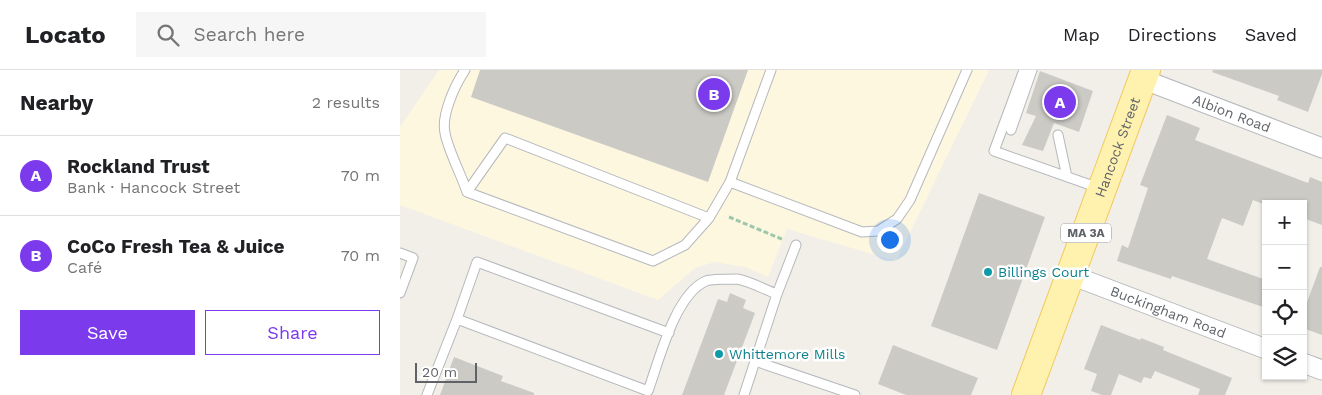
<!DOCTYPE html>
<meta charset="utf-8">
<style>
:root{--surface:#fff;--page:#f6f6f6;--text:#202124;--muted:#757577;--line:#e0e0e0;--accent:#7c3aed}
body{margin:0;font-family:"Work Sans",sans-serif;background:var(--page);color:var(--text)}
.controls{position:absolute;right:15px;bottom:15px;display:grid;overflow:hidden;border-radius:0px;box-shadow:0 1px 4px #0004}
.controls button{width:45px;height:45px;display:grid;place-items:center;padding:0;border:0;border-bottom:1px solid var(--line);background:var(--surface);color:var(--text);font:25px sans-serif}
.scale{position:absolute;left:15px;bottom:12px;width:62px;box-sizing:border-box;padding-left:5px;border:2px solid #5f6368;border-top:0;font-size:14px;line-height:18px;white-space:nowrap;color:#5f6368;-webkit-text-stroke:4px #fff;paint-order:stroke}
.you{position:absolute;left:489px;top:169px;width:18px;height:18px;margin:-12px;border:4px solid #fff;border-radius:50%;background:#1a73e8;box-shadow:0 0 0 8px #1a73e833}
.badge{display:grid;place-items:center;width:32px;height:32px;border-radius:50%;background:var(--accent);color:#fff;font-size:16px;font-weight:700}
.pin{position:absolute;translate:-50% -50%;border:2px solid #fff;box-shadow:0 1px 5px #0006}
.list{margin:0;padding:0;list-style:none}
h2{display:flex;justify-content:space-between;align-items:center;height:65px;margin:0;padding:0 20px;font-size:21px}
h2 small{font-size:16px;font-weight:400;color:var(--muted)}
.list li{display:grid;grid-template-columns:32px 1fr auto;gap:15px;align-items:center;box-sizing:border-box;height:80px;padding:0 20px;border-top:1px solid var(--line)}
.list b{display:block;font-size:19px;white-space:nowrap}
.list p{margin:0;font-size:16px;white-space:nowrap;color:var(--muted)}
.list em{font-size:16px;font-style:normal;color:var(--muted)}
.actions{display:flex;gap:10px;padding:15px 20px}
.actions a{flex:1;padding:11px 0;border:1px solid var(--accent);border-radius:0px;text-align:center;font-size:18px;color:var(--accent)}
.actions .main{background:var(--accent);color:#fff}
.icon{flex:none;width:28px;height:28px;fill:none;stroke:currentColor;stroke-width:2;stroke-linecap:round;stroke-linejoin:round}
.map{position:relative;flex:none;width:922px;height:325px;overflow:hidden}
header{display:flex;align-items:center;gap:30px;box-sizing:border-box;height:70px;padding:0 25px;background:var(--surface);border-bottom:1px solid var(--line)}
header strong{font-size:24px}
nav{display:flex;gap:28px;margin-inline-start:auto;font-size:18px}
.search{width:350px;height:45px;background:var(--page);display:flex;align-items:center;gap:12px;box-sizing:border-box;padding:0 18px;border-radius:0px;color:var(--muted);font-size:19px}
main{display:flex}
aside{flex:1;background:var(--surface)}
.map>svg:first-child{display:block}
</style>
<header>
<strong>Locato</strong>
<div class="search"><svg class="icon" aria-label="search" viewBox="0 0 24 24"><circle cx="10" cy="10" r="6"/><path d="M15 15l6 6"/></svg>Search here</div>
<nav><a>Map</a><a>Directions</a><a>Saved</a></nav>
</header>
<main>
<aside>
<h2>Nearby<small>2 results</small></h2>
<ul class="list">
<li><span class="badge">A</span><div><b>Rockland Trust</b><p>Bank · Hancock Street</p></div><em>70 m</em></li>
<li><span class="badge">B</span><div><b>CoCo Fresh Tea &amp; Juice</b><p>Café</p></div><em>70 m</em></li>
</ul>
<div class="actions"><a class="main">Save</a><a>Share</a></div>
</aside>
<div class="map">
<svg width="922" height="325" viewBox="0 0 922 325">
<rect width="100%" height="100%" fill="#f1efe8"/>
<path fill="#fef7e0" d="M39 0H589L496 191 387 159 368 207 345 197 314 192 295 198 258 230 0 135V57Z"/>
<path fill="#cccac5" d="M80 0H348L308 112 71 27Z
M813 0H922V4L908 42 877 30 879 26 812 2Z
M640 1 693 21 679 62 654 53 643 81 622 75 636 46 626 43Z
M767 45 800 58 795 70 908 113 910 107 922 112V155L903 148V134H863L853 130 843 156 822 148 807 189 866 210V238L772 206 771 209 717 191 722 175 728 178 748 118 740 115Z
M579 123 645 147 597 280 531 256Z
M920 197H922V265L903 258V243Z
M330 223 346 230 343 238 355 243 324 325H282L318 229 327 232Z
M701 255 740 270 741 268 764 277 763 280 832 308 825 325H798L800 319 755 301 751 309 744 307 741 313 719 304 711 325H702L691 321 697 304 684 299Z
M493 275 578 308 571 325H506L478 314Z
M54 287 103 306 101 311 134 323V325H40Z"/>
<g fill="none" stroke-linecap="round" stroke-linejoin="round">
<defs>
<path id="service" d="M65 0C55 15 41 45 45 63 48 80 61 104 67 122
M371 0 330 112 462 162 478 161 497 149 510 130 567 0
M624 0 594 81 699 118
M611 60 632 0
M658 65 667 107
M309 148 105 68 67 122 253 191 285 175 309 148 330 112
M0 183 13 188 0 223
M269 263 77 192 57 249 248 321C259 291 275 224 306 211 311 209 332 209 337 209 350 211 365 220 377 224
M355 291 455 325
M27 325 57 249
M344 325 377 224 396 175"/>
<g id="minor">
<path id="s1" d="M742 9 922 78"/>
<path id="s2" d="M671 205 866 279"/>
<path d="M903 293 922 300"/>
</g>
<g id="primary">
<path id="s3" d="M626 325 746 0"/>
</g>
</defs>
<use href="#service" stroke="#b5b8bc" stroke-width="11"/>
<use href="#minor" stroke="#b5b8bc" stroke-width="21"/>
<use href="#primary" stroke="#f2c960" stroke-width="30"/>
<path stroke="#9cc7a9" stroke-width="3" stroke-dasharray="5 2.5" stroke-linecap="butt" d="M329 147 384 170"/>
<use href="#service" stroke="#fff" stroke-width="9"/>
<use href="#minor" stroke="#fff" stroke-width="19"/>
<use href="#primary" stroke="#fff2af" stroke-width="28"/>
</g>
<g fill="#0f9aa8" stroke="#fff" stroke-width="2">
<circle cx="588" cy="202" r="5"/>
<circle cx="319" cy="284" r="5"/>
</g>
<g text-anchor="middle" stroke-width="5" stroke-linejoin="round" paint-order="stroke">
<rect fill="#fff" stroke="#8f9295" stroke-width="1" x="661" y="153.5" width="50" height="19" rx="4"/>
<g font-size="12" font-weight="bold" fill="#5f6368">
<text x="686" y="167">MA 3A</text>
</g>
<g font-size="14" fill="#5f6368" stroke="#fff">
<text dy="5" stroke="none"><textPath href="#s1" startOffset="96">Albion Road</textPath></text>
<text dy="5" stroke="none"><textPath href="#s3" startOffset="264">Hancock Street</textPath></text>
<text dy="5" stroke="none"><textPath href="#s2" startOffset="104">Buckingham Road</textPath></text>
</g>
<g font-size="14" fill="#0d838f" stroke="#fff" text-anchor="start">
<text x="598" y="207">Billings Court</text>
<text x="329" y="289">Whittemore Mills</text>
</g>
</g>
</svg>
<div class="controls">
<button>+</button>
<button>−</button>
<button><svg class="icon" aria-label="locate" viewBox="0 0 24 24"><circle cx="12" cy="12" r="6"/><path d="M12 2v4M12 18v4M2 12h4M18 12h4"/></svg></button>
<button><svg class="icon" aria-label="layers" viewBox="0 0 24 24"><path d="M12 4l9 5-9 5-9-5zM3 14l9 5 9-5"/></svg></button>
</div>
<div class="scale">20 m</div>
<div class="you"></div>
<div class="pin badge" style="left:660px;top:32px">A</div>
<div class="pin badge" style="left:314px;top:24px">B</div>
</div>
</main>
